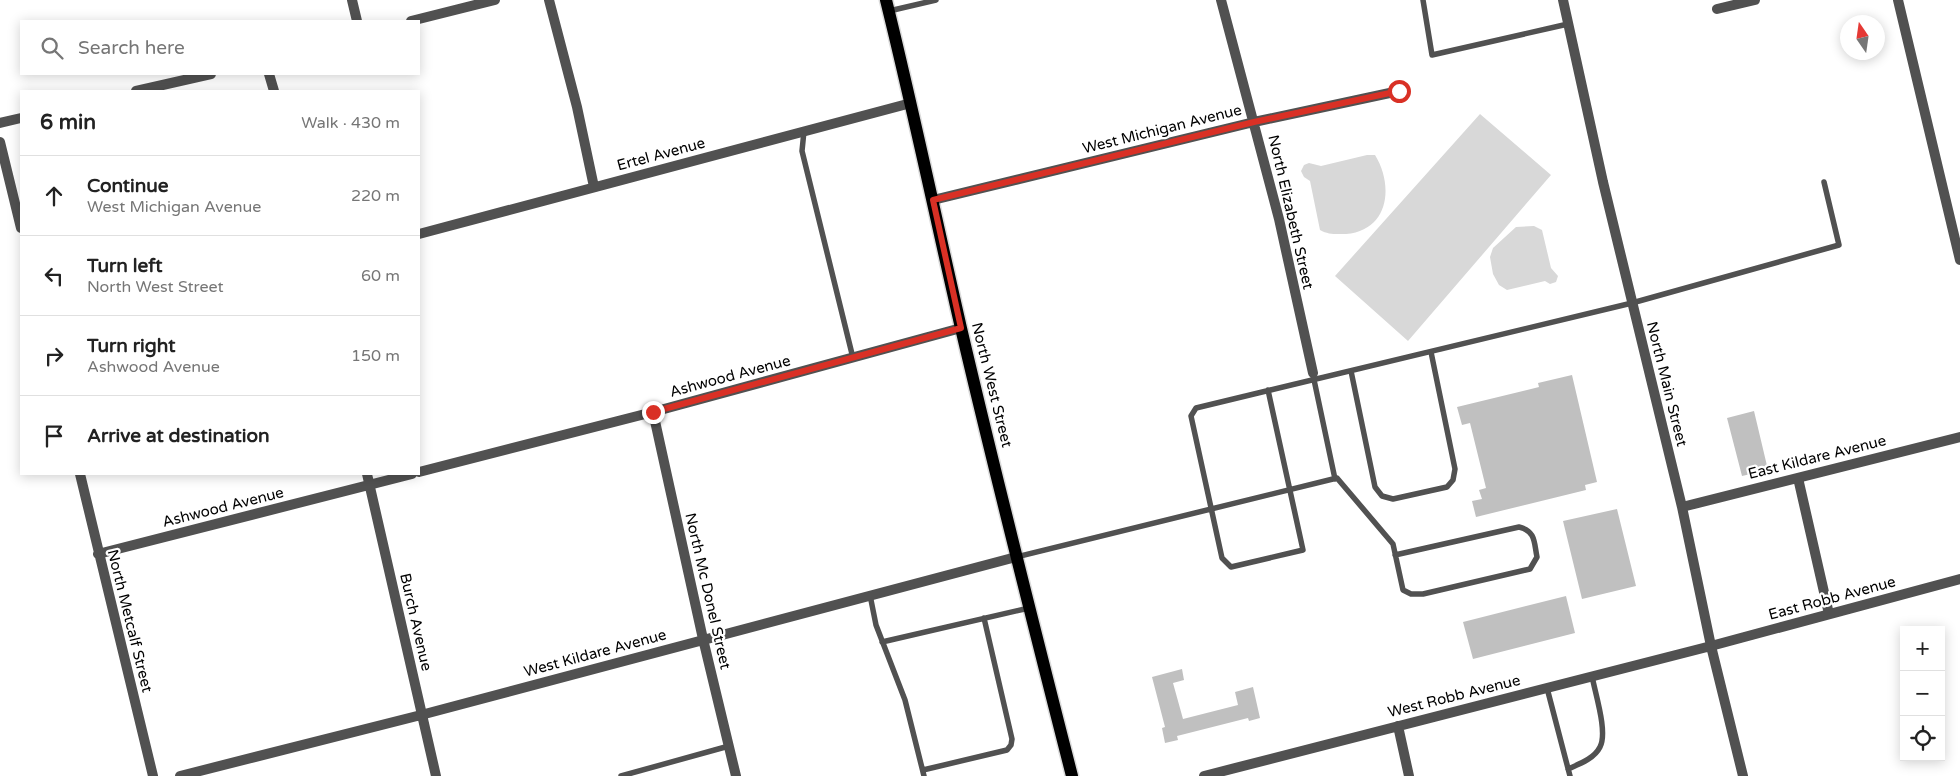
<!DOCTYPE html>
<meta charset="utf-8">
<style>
:root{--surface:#fff;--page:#f2f2f2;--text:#222;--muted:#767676;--line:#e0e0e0}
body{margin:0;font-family:"Varela Round",sans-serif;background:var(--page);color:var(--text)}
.controls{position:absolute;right:15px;bottom:15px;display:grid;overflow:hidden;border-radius:0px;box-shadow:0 2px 12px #0003}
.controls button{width:45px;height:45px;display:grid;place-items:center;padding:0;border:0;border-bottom:1px solid var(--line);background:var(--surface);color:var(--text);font:25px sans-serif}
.compass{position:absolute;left:1840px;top:15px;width:45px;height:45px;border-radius:50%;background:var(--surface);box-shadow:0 2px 12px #0003;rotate:347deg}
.stop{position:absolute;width:15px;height:15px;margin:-11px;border:4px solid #d93025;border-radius:50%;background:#fff}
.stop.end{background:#d93025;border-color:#fff;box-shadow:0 1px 5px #0008}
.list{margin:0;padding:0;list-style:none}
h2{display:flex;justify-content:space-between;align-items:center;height:65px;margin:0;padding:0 20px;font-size:21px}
h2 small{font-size:16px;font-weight:400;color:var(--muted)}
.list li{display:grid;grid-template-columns:32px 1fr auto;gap:15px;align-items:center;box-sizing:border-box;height:80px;padding:0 20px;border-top:1px solid var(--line)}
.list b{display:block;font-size:19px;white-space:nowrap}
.list p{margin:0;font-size:16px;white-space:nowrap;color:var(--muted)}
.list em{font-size:16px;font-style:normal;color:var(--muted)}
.icon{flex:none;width:28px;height:28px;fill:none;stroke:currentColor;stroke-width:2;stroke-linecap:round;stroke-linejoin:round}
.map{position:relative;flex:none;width:1960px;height:776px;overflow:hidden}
.search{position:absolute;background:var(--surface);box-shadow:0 2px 12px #0003;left:20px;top:20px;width:400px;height:55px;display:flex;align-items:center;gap:12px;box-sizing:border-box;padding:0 18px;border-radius:0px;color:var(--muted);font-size:19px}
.panel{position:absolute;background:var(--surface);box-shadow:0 2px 12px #0003;left:20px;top:90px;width:400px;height:385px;border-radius:0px}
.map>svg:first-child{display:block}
</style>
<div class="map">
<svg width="1960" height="776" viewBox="0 0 1960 776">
<rect width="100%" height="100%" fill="#fff"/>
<path fill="#d8d8d8" d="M1480 114 1551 175 1408 341 1335 276Z
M1367 155H1375C1394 186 1389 230 1346 234 1336 234 1329 235 1320 230L1310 181 1304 177 1301 171 1304 165 1309 163 1321 166Z
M1534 226 1542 230 1551 268 1558 276 1556 282 1550 284 1545 281 1507 290 1499 285 1493 274 1490 257 1493 248 1516 227Z"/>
<path fill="#c0c0c0" d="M1572 375 1597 482 1585 485 1586 490 1476 517 1472 501 1482 499 1479 490 1486 488 1470 423 1462 425 1457 407 1539 387 1538 383Z
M1754 411 1768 470 1742 476 1727 418Z
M1617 509 1636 586 1582 599 1563 521Z
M1566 596 1575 633 1473 659 1463 622Z
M1182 669 1184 680 1173 683 1183 719 1238 705 1235 692 1253 687 1260 718 1249 721 1248 718 1177 736 1178 740 1165 743 1162 728 1165 727 1152 677Z"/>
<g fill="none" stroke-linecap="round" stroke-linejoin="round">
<defs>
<path id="primary" d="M886 0C913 109 936 219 961 328 996 478 1034 627 1072 776"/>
</defs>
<use href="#primary" stroke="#dbdbdb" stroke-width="15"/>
<path stroke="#515151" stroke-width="5.5" d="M1423 0 1432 55 1568 24
M889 11 936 0
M804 131 802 151 853 358
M1351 371 1375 487 1382 496 1393 499 1447 487 1453 480 1455 469 1431 352
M1313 375 1335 479
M1268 390 1303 550 1231 567 1222 558 1191 416 1196 408 1632 303 1839 245 1824 182
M1016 557 1337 478 1393 544 1403 590 1411 594H1423L1530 569 1537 557C1534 543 1536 531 1519 527L1395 555
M870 595 876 625 905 700 924 776
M882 642 1029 608
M1547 688 1570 776
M1568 769C1579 764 1594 759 1600 747 1608 732 1595 693 1592 676
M923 770 1007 750 1011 745 1012 739 984 618
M621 776 729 746"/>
<path stroke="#515151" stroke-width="10" d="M352 0 357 21
M549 0 577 107 594 187
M1221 0 1279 219 1313 373
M1563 0 1603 182 1682 507 1711 646 1743 776
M1898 0 1960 260
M1717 9 1755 0
M411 21 495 0
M269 74 274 91
M136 91 211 74
M0 123 21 118
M0 142 21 228
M933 200 1254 122 1399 91
M419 234 911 103
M653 412 703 639 736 776
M419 472 653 412 961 328
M80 474 153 776
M367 474 436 776
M1798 478 1829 614
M1682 507 1960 437
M98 554 412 474
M1398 726 1409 776
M180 776 421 715 1016 557
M1204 776 1711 646 1960 579"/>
<use href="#primary" stroke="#000" stroke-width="12"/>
</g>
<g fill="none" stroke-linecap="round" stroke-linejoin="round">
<path stroke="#d93025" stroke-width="6" d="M653 412 961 328 933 200 1254 122 1399 91"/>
</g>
<g text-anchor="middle" stroke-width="4.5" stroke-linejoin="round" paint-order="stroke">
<g font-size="15" fill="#000" stroke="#fff">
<text transform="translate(1162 129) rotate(-14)" y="5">West Michigan Avenue</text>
<text transform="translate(661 154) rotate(-15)" y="5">Ertel Avenue</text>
<text transform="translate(1291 212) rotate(77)" y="5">North Elizabeth Street</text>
<text transform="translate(730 376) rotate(-15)" y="5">Ashwood Avenue</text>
<text transform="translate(1667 384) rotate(76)" y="5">North Main Street</text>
<text transform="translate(992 385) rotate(76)" y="5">North West Street</text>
<text transform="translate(1817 457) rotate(-14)" y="5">East Kildare Avenue</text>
<text transform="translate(223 507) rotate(-14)" y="5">Ashwood Avenue</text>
<text transform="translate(708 591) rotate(77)" y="5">North Mc Donel Street</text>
<text transform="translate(1832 598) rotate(-15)" y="5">East Robb Avenue</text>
<text transform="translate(130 621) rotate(76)" y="5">North Metcalf Street</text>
<text transform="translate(416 622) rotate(77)" y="5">Burch Avenue</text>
<text transform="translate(595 653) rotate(-15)" y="5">West Kildare Avenue</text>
<text transform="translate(1454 696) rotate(-14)" y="5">West Robb Avenue</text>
</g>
</g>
</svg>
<div class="controls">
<button>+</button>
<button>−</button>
<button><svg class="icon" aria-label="locate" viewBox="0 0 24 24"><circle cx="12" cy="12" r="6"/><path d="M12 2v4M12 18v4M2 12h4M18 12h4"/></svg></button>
</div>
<svg class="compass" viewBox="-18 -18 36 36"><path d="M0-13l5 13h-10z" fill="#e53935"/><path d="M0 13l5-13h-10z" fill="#767676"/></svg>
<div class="stop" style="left:1399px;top:91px"></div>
<div class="stop end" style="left:653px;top:412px"></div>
<div class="search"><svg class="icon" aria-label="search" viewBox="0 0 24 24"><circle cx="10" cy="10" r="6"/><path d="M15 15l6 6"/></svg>Search here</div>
<section class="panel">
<h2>6 min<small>Walk · 430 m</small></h2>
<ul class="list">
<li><svg class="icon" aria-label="ahead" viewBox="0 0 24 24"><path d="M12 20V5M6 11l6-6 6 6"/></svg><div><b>Continue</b><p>West Michigan Avenue</p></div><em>220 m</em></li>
<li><svg class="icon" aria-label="left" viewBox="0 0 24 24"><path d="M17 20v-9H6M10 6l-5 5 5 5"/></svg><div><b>Turn left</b><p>North West Street</p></div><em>60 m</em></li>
<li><svg class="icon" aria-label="right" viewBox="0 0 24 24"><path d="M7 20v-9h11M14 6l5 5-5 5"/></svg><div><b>Turn right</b><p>Ashwood Avenue</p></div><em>150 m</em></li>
<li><svg class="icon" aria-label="arrive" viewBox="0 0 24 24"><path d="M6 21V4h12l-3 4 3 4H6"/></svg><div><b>Arrive at destination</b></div></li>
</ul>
</section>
</div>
